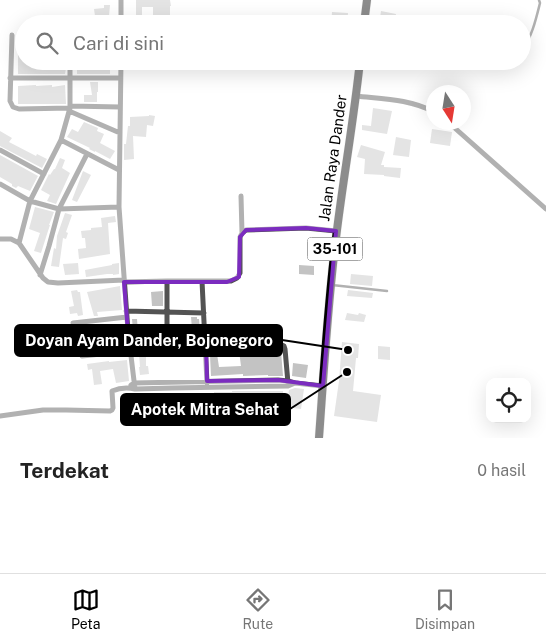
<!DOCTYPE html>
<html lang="id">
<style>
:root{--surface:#fff;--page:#f6f6f6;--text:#222;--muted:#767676;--line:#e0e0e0;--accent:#000}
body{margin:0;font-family:"Public Sans",sans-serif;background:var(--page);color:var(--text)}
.controls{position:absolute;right:15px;bottom:15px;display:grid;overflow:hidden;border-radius:10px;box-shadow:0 5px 20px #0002}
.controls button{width:45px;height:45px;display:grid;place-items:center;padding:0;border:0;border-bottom:1px solid var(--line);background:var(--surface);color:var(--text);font:25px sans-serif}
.compass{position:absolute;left:426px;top:85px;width:45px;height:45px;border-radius:50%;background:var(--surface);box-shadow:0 5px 20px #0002;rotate:168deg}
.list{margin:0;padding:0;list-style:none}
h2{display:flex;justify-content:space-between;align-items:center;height:65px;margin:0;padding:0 20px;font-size:21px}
h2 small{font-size:16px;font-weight:400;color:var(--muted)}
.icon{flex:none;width:28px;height:28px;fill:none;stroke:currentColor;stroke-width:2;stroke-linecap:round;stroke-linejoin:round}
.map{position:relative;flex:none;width:546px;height:438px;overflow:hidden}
.search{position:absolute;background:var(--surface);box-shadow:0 5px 20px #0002;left:15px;right:15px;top:15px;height:55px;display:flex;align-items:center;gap:12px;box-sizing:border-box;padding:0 18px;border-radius:28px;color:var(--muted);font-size:19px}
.sheet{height:135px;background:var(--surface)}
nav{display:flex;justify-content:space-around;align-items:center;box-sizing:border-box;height:70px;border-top:1px solid var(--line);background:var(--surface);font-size:14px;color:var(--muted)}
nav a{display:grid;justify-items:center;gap:2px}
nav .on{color:var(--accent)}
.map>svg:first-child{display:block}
</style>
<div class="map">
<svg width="546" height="438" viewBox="0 0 546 438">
<rect width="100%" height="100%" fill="#fff"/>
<path fill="#c3c3c3" d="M136 0H170L171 6H170V18L163 17H153V7H142V18H136Z
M104 5H110L109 16H95L94 9 104 8Z
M381 11 396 14 394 24H379Z
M332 12 348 13 347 24H331Z
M18 55H24V61H44V67L66 68 65 74H18Z
M94 61H110V74H77V69L94 68Z
M90 82H98V92H97V102H84V95H92Z
M36 85V86L52 85V87L65 85 66 104H18V86Z
M373 108 392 111 387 134 362 130V125L371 126Z
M149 115 155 116 153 126 147 125 146 137 133 136 134 159 124 160V144H126L128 126H130V117L149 116Z
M84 122 98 128 97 131 104 134 100 143 115 151 110 159 95 151V152L89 149 90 148 67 137 72 129 78 132Z
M432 129 452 132 450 146 430 143Z
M0 131 12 138 9 142 36 156 37 154 47 159 42 168 0 146Z
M396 137 411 140 409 157 393 155Z
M361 145 385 152 381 165H384V167L401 168 400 178 384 176V175L364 174 365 159 357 157Z
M0 155 38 176 30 191 18 186 16 188 12 186V184L0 177Z
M60 158 65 160 62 168 70 173 56 204 47 201 50 195 41 190 49 174 50 175 54 169H55Z
M83 171 91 175 77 202 72 200Z
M35 207 54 212 49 225H50L48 231 41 253 34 251 40 233 29 229Z
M65 213 72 215 66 232 68 233 66 239 63 238 59 267 51 266 54 248 56 249 57 236Z
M115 216 116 222 108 223 110 254 79 259 78 249 86 248 85 238H82L81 231 91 230V228L102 227 101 218Z
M78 263 79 274 65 275 63 264Z
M119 263V274L113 275V274H107L86 277 85 270 112 265V264Z
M299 265 314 266V275L299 274Z
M351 274 373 276 372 286 350 284Z
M120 286 122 310 97 312 98 316H94L87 292Z
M77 290 78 292H80L83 315 78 316 77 313 70 314 69 307 74 306 71 291Z
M348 290 373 293 372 298 347 296Z
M163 291V306H152L151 292Z
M347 313 358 315 359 313 366 315 364 322 345 320Z
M191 317H197V319H199L201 341H195L194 329H192Z
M132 319H137L138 332H141L142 340 134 341Z
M123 324 125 343 84 349 83 342 85 341 83 331 90 329V328L98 327 99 329Z
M342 342 359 344 358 358H356L353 391 381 395 377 422 334 416 339 381Z
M378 346 390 347V360L378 359Z
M247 350H263V353L281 351 283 376H268V375L243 376V374L211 376 210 355 217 354 219 367 241 366 239 351Z
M139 354H146V366H148L149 374 140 375 139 367H140Z
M127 360 129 381 116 383 113 369 100 371 102 384 94 385 92 369 88 370 87 364 109 361V362Z
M293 363 308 365 306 378 292 376Z
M295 388 304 389 301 409 286 407 289 390Z
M232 391H283L284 404 261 405V403L246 405H214V392H232Z
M161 393H177V395L201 393V403L162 404V403L141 404 140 395 147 394V396L161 394Z"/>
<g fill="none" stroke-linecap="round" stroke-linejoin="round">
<defs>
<path id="primary" d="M364 24 367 0
M319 438C324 369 328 299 337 230 344 174 354 118 360 61"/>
</defs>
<use href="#primary" stroke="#dbdbdb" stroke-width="9"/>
<path stroke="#535353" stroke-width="2.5" d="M522 50C532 37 536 19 540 3L539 0
M392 61C405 62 423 67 435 61
M332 285 387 291"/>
<path stroke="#535353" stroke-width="5" d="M121 23 163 21 165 24
M121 24V0
M12 35 10 101 13 107 19 109 70 108
M121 61 119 207 128 331 135 389
M10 78H120
M356 96C382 99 410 99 434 112
M70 106 120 107
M69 111 120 133
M448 122 546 209
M61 140 119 170
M0 150 44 174
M0 184 30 201 59 209 119 207
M241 196 242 233
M0 239H11L19 243 43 278 48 282 58 283 124 280
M19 243 30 201 61 140 70 108V62
M40 275 49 246 59 209 87 154
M202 281 207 383
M124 282 167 281H231L237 278 240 273V237L242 233 246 230 306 228 336 231
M126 311 204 313
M73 323 127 317
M129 345 206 346 282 345 284 346 285 349 288 383
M167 345V281
M82 356 130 351
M131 385 134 383 278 380 288 381 295 383 323 386
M0 416 43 410H66L110 411 112 410 113 408 112 391C119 388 127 387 135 389L172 388 288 386 295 383"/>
<use href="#primary" stroke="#000" stroke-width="8"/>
</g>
<path d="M0 0H546V438H0ZM306 228 336 231 323 386 278 380 207 381 206 346 129 345 124 282H227L239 277 240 237 246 230Z" fill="#fff" fill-opacity=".55" fill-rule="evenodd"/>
<path fill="none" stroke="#7b2cbf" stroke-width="4" stroke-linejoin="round" d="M306 228 336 231 323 386 278 380 207 381 206 346 129 345 124 282H227L239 277 240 237 246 230Z"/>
<g text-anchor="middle" stroke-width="4" stroke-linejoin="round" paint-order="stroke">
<rect fill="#fff" stroke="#4c4c4c" stroke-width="1" x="307.5" y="237.5" width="55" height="23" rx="4"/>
<g font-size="14" font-weight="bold" fill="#000">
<text x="335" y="254">35-101</text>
</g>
<g font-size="15" fill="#000" stroke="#fff">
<text transform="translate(333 158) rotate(-82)" y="5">Jalan Raya Dander</text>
</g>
</g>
<path fill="none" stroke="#000" stroke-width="2" d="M348 350L282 340M347 372L290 409"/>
<g fill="#000" stroke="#fff" stroke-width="2">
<circle cx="348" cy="350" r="5"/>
<circle cx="347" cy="372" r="5"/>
</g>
<g fill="#000" stroke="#000" stroke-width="2">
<rect x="15" y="325" width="267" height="31" rx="5"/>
<rect x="121" y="394" width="169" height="31" rx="5"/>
</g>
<g font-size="16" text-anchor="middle" font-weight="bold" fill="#fff">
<text x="149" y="346">Doyan Ayam Dander, Bojonegoro</text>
<text x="205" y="415">Apotek Mitra Sehat</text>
</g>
</svg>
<div class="controls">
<button><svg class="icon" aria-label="locate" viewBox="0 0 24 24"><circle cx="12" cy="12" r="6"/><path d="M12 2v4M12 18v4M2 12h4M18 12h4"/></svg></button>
</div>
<svg class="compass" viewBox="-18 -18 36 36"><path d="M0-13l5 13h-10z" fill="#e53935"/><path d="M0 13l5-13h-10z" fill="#767676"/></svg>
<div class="search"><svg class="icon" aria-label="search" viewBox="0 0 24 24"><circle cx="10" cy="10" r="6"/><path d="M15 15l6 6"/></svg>Cari di sini</div>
</div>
<section class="sheet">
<h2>Terdekat<small>0 hasil</small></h2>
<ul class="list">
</ul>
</section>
<nav>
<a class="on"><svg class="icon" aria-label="map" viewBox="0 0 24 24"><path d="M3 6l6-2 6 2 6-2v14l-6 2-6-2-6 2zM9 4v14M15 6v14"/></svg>Peta</a>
<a><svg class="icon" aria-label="directions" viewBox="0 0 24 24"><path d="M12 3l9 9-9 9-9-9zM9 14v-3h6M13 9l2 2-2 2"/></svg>Rute</a>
<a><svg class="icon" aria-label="saved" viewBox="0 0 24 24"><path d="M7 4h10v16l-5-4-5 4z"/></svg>Disimpan</a>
</nav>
